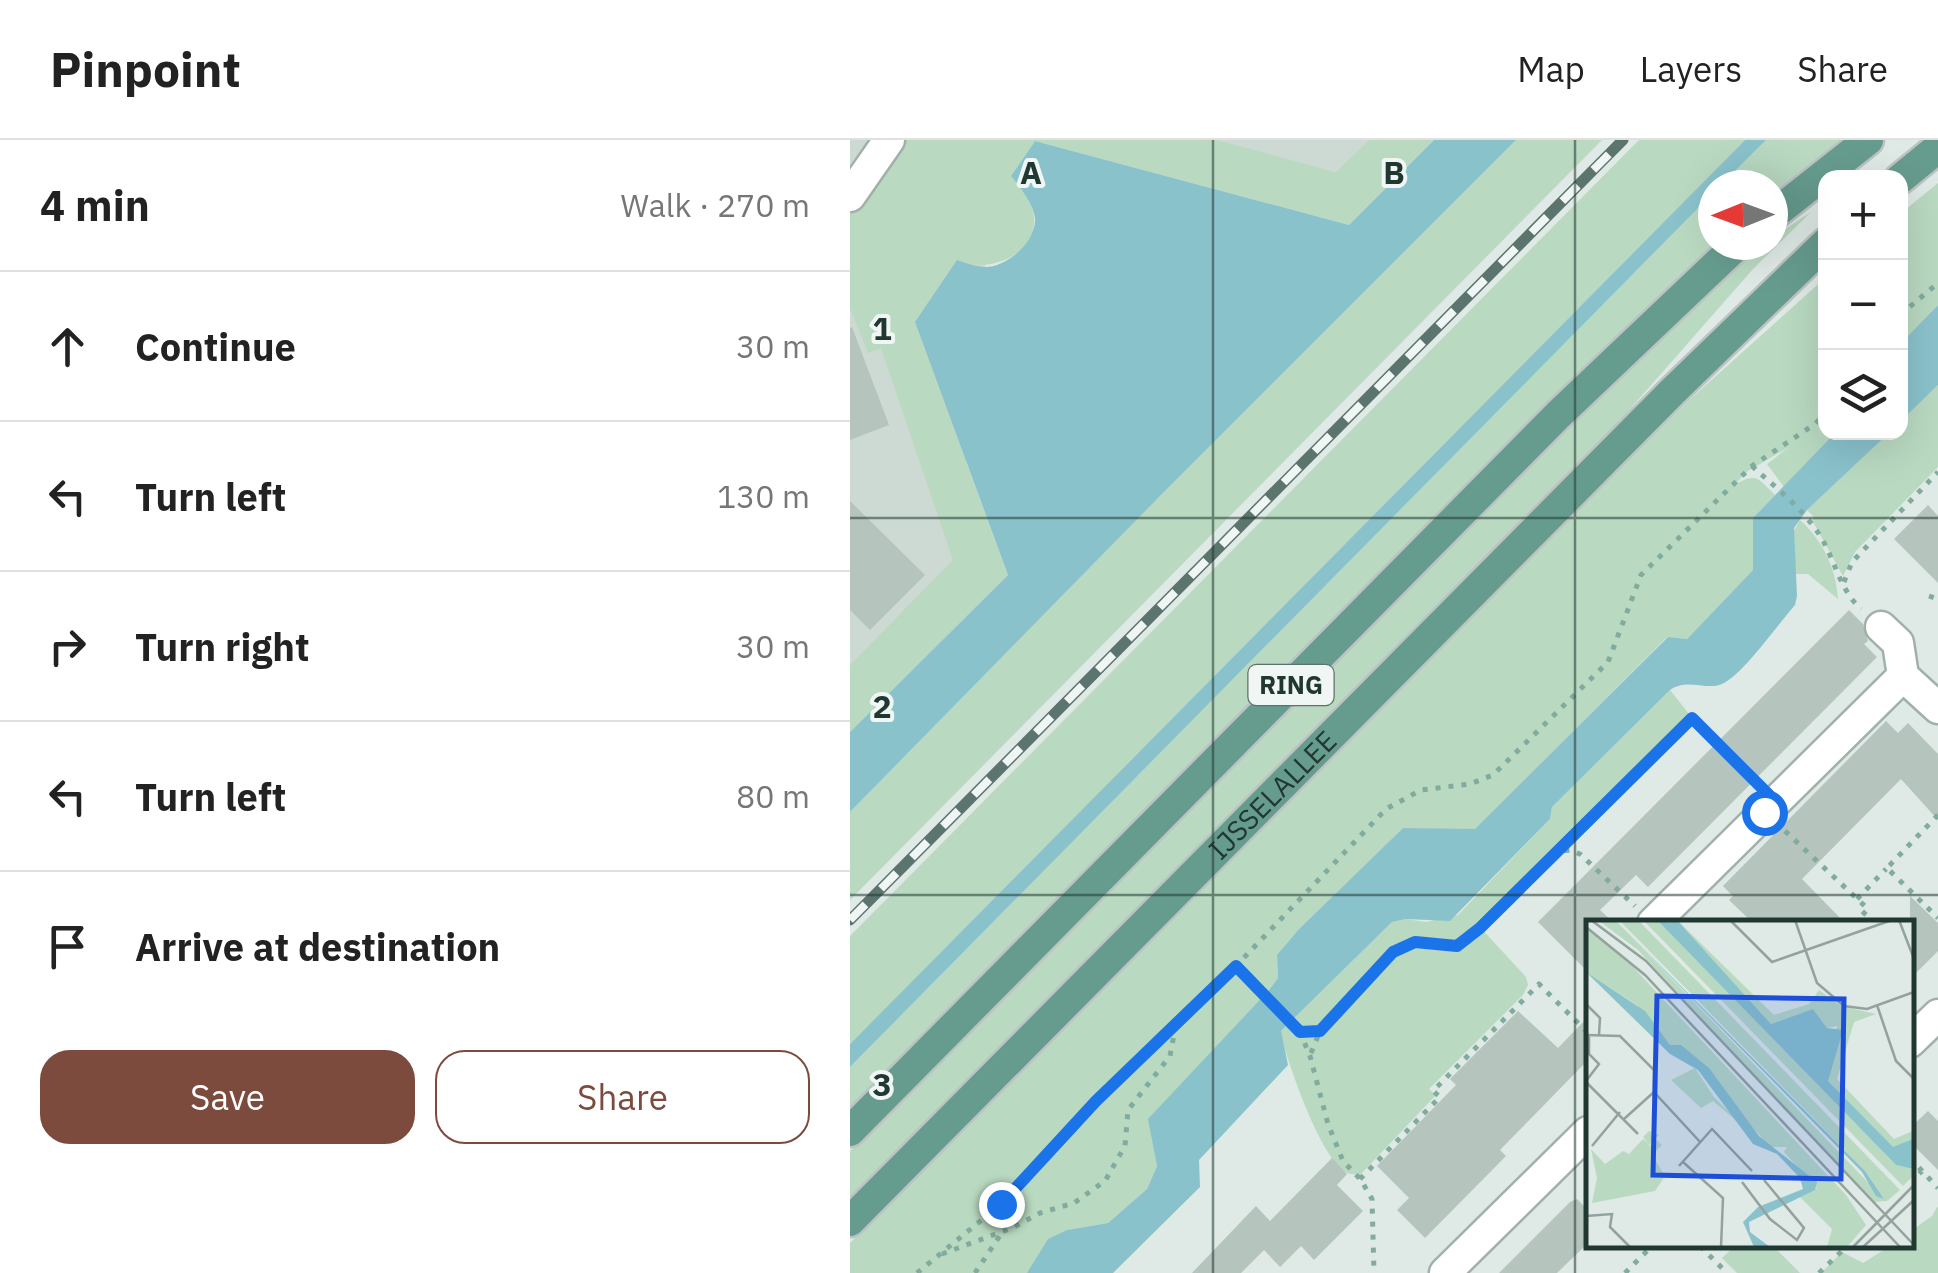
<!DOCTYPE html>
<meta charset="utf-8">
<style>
:root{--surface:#fff;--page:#f2f2f2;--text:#222;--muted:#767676;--line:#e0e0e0;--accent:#7c4b3d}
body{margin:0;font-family:"IBM Plex Sans",sans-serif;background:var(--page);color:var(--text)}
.controls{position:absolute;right:30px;top:30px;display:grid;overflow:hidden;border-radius:20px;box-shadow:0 10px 40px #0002}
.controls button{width:90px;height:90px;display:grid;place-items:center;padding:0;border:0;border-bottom:2px solid var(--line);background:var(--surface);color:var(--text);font:50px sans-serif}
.compass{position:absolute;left:848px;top:30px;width:90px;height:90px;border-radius:50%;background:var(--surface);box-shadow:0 10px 40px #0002;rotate:269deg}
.stop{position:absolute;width:30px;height:30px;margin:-22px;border:8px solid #1a73e8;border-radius:50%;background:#fff}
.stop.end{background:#1a73e8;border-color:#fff;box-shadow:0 2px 10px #0008}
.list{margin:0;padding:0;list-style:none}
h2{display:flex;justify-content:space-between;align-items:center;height:130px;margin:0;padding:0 40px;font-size:42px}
h2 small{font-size:32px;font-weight:400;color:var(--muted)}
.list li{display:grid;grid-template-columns:65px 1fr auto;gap:30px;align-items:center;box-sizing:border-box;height:150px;padding:0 40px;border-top:2px solid var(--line)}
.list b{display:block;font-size:38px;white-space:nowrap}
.list em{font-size:32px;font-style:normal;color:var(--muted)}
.actions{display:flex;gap:20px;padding:30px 40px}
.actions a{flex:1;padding:22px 0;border:2px solid var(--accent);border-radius:30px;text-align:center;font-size:35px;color:var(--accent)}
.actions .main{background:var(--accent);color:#fff}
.icon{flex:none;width:55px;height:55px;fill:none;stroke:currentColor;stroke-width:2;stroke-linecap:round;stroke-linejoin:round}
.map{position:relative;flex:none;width:1088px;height:1133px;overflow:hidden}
header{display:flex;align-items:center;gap:60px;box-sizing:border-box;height:140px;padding:0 50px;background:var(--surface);border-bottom:2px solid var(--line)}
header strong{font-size:48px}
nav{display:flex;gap:55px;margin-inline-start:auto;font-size:35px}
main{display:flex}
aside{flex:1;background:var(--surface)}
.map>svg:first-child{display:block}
</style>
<header>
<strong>Pinpoint</strong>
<nav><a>Map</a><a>Layers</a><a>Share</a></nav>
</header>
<main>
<aside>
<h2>4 min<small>Walk · 270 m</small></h2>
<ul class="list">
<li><svg class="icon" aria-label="ahead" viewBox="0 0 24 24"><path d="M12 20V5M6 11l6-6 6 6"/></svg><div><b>Continue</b></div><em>30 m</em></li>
<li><svg class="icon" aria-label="left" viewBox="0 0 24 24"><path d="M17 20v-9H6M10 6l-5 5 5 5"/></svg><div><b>Turn left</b></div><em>130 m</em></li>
<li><svg class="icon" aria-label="right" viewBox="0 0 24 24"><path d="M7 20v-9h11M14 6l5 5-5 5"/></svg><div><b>Turn right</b></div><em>30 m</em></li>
<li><svg class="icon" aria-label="left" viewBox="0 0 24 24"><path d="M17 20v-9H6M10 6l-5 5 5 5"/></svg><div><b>Turn left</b></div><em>80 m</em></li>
<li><svg class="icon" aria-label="arrive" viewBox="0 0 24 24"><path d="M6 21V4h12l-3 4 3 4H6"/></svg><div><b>Arrive at destination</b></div></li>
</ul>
<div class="actions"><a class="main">Save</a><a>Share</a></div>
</aside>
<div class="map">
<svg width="1088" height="1133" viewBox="0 0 1088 1133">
<rect width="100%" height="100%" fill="#dfe9e5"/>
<path fill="#cdd9d3" d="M0 0H148L106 418 0 552Z
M362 0H519L487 32Z"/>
<path fill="#b9d9c1" d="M52 0H367L486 32 519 0H584L499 85 185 1 161 36C170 47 184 63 184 79 186 112 148 129 120 124L65 183 158 435 0 592V525L103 420 31 208 18 213 0 168V74Z
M666 0H752L0 760V672L314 352Z
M789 0H895L0 904V796Z
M916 0H995L923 57V45H871Z
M1088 43V165L1051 203 1050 74Z
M863 53V105H866L698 265 0 971V927Z
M961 72 903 129 767 284 0 1060V1011L744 261 877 134 912 105H923V97Z
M975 138 976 292 986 293 934 347 917 324 939 307 898 331 885 344C907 333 907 337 925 355L903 378V430L837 499 817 497 625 690 553 688 449 789 427 815 428 838 419 850 299 979 307 1026 297 1049 258 1083 217 1090 177 1133H0V1103L733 364 837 262Z
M1088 245V327L1005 412 993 436 962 380 964 377 957 370 1039 293 1050 292 1051 281Z
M950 380C972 400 986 427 988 459L958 434H946L942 394Z
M820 550 839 574 722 695 628 785 676 837 678 845 673 855 579 949 586 955 510 1035C503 1034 500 1035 494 1031 469 1014 438 923 430 892L542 782 556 779 576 782 608 775 700 679 702 667Z
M1088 1066V1133H971L992 1112 1013 1123 1040 1106H1060L1061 1091 1082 1076Z
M885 1106H923L950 1133H887L872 1118Z"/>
<path fill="#8ac2cc" d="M584 0H666L314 352 0 672V592L158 435 65 182 107 120C119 124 134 130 147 125 165 119 186 99 185 78 183 63 170 47 161 36L185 1 499 85Z
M895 0H916L871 45H863V53L0 927V904Z
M1088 165V245L1051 281V203Z
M986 292 1039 293 957 370 944 388 947 456 945 465C929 483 894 533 874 543 857 552 838 537 820 550L702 667 700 679 600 781 556 779 542 782 431 891 438 925 349 1020 350 1047 263 1133H177L198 1099 217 1090 258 1083 297 1049 307 1026 298 979 419 850 428 838 427 815 449 789 553 688 625 689 818 497 837 499 903 430V378Z"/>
<path fill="#b5c4bd" d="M2 187 39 285 0 300V188Z
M0 361 75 435 20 490 0 470Z
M1078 365 1088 376V443L1044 399Z
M999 470 1013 484 1018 501 1014 504 1027 517 798 747 786 735 750 770 764 783H738V832L688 782Z
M1036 581 1048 593 1058 583 1088 614V680L1051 639 952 739 995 783H903L879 760 883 756 873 746Z
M1060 756 1088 783V811L1060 839Z
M668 871 708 908 738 877V920L650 1010 656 1016 575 1098 547 1070 559 1058 527 1026 606 945 600 939Z
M1078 971 1088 981V1030L1060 1002V988Z
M482 1018 497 1034 487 1045 513 1071 464 1120 451 1106 430 1127 414 1110 391 1133H342L406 1066 420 1081Z
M727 1059 738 1070V1103L707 1133H649L720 1062Z"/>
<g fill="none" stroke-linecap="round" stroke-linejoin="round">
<defs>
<path id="minor" d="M0 56 39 0
M1031 487 1048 503 1053 536 1088 568
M803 783 1053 536
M1060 902 1088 875
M595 1133 738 992"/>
<g id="primary">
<path d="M1050 39 1088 8"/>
<path d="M923 75 1018 0"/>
<path d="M0 991 708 275 887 105"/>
<path id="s1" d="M0 1081 823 251 976 103"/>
</g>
</defs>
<use href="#minor" stroke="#a2b0ac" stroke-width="35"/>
<use href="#primary" stroke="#bcc3c2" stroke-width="35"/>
<path stroke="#81ab9e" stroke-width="5" stroke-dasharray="5 8" stroke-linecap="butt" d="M1050 175 1088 143
M902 326C925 347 952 368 969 394 985 419 989 449 1011 469
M994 442 1002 422 1088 332
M1079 456 1088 459
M1088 675 1037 728 1088 778
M935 691 1018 769 1005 783
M709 712 841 577 909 645
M1007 759 1036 729
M386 826 450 892 460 916 478 984 493 1021 511 1040 522 1059 524 1133
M450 892 470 891 543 812 565 803 607 805 630 788 706 712 720 710 730 714 785 766
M461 913 470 891
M1060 1018 1088 1048
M510 1039 590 957 583 951 689 844 738 893
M1060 1043 1072 1031
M850 1106 877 1133
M92 1114 162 1088 190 1073 224 1063 255 1041 275 1006 278 970 320 916 326 884
M67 1133 151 1064 209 999 317 890 386 826 536 669 571 650 620 644 643 635 758 522 791 435 902 326 965 284 976 273
M125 1133 151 1094
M775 1133 802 1106
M969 1133 997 1106"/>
<use href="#minor" stroke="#fff" stroke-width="30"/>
<use href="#primary" stroke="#669c8e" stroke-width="30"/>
<defs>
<path id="rail" d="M0 780 773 0"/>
</defs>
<use href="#rail" stroke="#5b746d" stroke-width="11"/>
<use href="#rail" stroke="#eff6f3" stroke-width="8" stroke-dasharray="22" stroke-linecap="butt"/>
</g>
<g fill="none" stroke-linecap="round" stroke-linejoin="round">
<path stroke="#1a73e8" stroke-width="12" d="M151 1064 246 961 386 826 450 892 470 891 543 812 565 802 607 806 630 788 842 578 925 661 914 672"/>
</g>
<path fill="none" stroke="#213832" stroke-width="2.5" stroke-opacity="0.55" d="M363 0V1133M725 0V1133M0 378H1088M0 755H1088"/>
<g text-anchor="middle" stroke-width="8" stroke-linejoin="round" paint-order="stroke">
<rect fill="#eff6f3" stroke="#5f716c" stroke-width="2.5" x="398.5" y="525" width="85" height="40" rx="8"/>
<g font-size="25" font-weight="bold" fill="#213832">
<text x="441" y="554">RING</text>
</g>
<g font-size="28" fill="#213832" stroke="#eff6f3">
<text dy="10" stroke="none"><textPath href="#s1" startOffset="600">IJSSELALLEE</textPath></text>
</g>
</g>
<g transform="translate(736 780)">
<rect width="328" height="328" fill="#dfe9e5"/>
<path d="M12 0H29L298 279 279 251 33 0H52L314 270 301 281 288 282 52 30ZM57 0H71L310 245 327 249V256L317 266 313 262ZM91 0 188 95 223 84 233 70 255 86 290 94 268 102 251 159 308 219 327 211V219L307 228 242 161 251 106 241 108 227 89 185 104ZM0 9 34 33 260 275 280 305 261 327H241L246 309 213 276 231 268 198 232 201 227H184L95 126 84 125 51 85 0 52ZM109 148 128 177 165 213 127 181 115 188 85 160ZM63 211 73 215 60 228 71 220 76 225 66 235 79 256 69 271 6 283 11 258 5 229 19 244 37 231 43 234 57 219 63 224 57 217Z" fill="#b9d9c1"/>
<path d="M29 0 279 251 298 279 290 276 276 252ZM71 0H91L185 104 227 89 241 108 257 110 242 161 307 227 327 219V249L310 245ZM0 52 59 91 84 125H95L123 148 173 216 231 262 229 270 163 302 164 312 184 327H168L157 302 172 287 217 269 214 258 191 234 167 224 112 150 84 134Z" fill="#8ac2cc"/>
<path fill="none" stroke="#93a29d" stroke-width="2.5" d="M5 0 60 41 328 325M144 0 186 42 306 0M209 0 231 63 258 86 281 89 328 72M313 0 328 39M0 7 59 55 314 327M0 84 14 98 13 115M291 85 310 141 328 159M0 115 34 116 68 150V172M0 161 13 144 3 134V115M0 162 52 214M68 172 115 223M38 199 68 172M6 226 34 192M97 242 137 278 135 327M93 246 126 209 166 251M156 262 184 299 211 320 218 308 178 260M0 296 26 294 24 307 44 327M267 327 328 265M277 327 328 280"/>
<path fill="#1d4ed8" fill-opacity="0.15" stroke="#1d4ed8" stroke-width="5" d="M71 76 258 79 255 259 67 255Z"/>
<rect width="328" height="328" fill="none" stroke="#213832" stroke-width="5"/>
</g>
<g font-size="32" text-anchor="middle" font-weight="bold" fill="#213832" stroke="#eff6f3" stroke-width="8" stroke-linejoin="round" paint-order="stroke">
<text x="181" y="44">A</text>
<text x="544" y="44">B</text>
<text x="32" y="200">1</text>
<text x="32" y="578">2</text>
<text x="32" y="956">3</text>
</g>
</svg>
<div class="controls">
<button>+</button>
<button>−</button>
<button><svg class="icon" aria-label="layers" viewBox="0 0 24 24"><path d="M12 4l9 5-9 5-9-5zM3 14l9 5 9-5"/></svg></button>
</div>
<svg class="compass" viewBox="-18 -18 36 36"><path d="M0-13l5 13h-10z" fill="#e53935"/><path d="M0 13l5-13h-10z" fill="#767676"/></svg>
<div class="stop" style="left:914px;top:672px"></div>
<div class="stop end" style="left:151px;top:1064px"></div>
</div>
</main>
